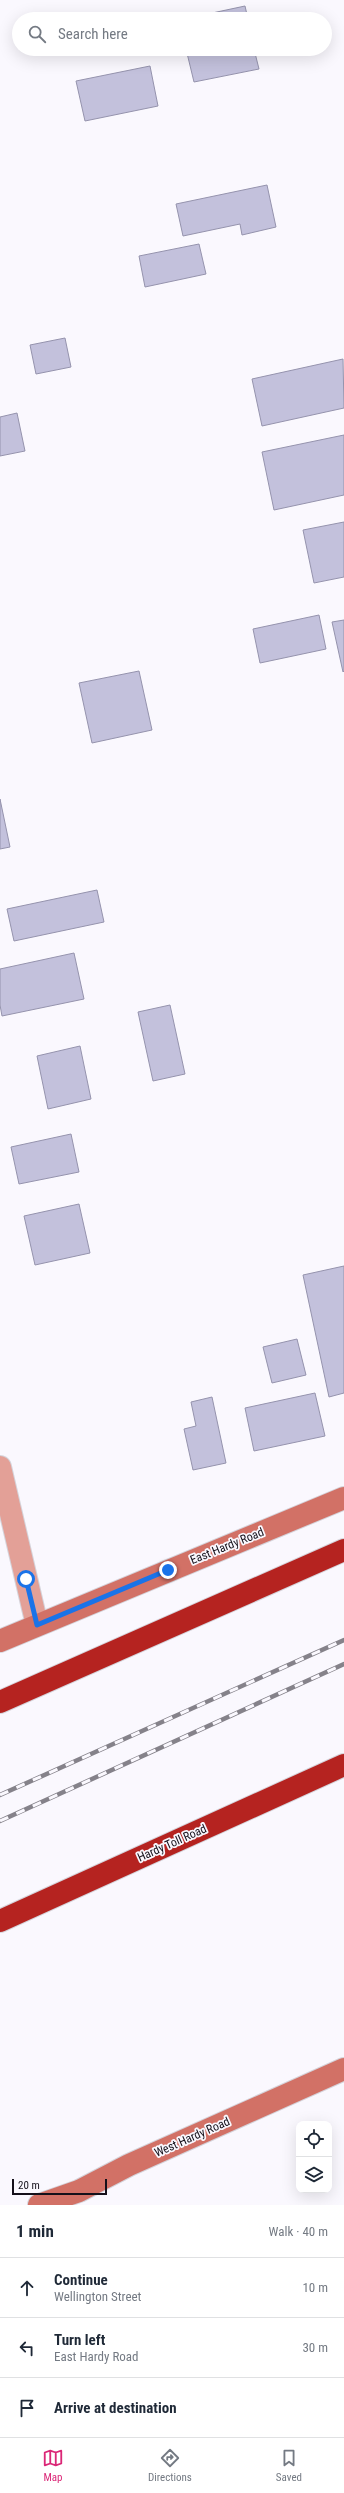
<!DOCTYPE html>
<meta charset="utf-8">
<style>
:root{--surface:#fff;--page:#f6f6f7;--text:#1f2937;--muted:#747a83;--line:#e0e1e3;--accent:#db2777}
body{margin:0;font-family:"Roboto Condensed",sans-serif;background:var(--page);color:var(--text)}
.controls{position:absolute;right:12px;bottom:12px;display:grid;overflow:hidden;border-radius:8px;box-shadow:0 4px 16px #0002}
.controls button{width:36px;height:36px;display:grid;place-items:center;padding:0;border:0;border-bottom:1px solid var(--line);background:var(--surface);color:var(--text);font:20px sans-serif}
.scale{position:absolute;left:12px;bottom:10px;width:95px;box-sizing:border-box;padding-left:4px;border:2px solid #14101a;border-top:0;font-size:11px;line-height:14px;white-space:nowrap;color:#14101a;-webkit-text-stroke:3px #faf8fe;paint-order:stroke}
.stop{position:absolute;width:12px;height:12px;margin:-9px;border:3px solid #1a73e8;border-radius:50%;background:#fff}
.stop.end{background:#1a73e8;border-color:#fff;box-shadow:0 1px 4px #0008}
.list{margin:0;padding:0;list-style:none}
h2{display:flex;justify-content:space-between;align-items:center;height:52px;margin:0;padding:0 16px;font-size:17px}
h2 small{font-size:13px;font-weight:400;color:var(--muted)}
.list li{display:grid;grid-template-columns:26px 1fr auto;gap:12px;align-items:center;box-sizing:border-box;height:60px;padding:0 16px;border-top:1px solid var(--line)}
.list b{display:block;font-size:15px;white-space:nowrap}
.list p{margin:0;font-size:13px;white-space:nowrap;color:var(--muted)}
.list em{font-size:13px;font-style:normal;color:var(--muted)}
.icon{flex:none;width:22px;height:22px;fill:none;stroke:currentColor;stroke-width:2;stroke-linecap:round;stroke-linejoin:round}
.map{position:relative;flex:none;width:344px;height:2205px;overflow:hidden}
.search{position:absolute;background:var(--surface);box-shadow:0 4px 16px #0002;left:12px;right:12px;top:12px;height:44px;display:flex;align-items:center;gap:10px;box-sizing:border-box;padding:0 14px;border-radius:22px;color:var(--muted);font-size:15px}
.sheet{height:232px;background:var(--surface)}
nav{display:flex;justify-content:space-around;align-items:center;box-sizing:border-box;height:56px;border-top:1px solid var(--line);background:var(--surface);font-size:11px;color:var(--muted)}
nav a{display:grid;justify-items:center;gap:2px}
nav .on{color:var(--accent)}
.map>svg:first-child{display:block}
</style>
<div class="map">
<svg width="344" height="2205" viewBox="0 0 344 2205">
<rect width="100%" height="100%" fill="#faf8fe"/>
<path fill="#c3c1dc" stroke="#9593ad" d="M245 6 248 19H184Z
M186 49H254L259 69 194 82Z
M150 66 158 106 85 121 76 81Z
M267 185 276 227 242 235 240 224 183 236 176 204Z
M199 244 206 274 145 287 139 256Z
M65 338 71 367 36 374 30 345Z
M343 359 344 408 262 426 252 379Z
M17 413 25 451 0 456V417Z
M344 435V495L274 510 262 452Z
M344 522V577L314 583 303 530Z
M319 615 326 649 260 663 253 629Z
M344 620V671L343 672 332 622Z
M139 671 152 730 92 743 79 683Z
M0 799 10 847 0 849Z
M97 890 104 922 14 941 7 909Z
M74 953 84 999 2 1016 0 1005V969Z
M170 1005 185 1074 153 1081 138 1012Z
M80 1046 91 1099 48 1109 37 1056Z
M71 1134 79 1172 19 1184 11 1147Z
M79 1204 90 1253 35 1265 24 1216Z
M344 1266V1393L329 1397 303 1275Z
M297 1339 306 1375 272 1383 263 1347Z
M315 1393 325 1436 254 1451 245 1408Z
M212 1397 226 1463 193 1470 184 1429 196 1426 191 1402Z"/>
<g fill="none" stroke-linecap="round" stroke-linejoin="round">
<defs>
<path id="minor" d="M0 1467 37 1625"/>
<path id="secondary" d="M0 1641 344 1498
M39 2205 79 2191 129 2165 344 2069"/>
<path id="motorway" d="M0 1702 344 1550
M0 1921 344 1765"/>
</defs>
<use href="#minor" stroke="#d5d3da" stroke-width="24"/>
<use href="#secondary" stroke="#d5d3da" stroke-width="24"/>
<use href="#motorway" stroke="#d5d3da" stroke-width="24"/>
<use href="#minor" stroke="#e3a097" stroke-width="22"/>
<use href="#secondary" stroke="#d27166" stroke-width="22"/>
<use href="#motorway" stroke="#b52320" stroke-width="22"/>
<defs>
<path id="rail" d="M0 1795 344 1640
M0 1821 344 1664"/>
</defs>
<use href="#rail" stroke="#85828a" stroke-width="4.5"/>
<use href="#rail" stroke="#faf8fe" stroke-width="3" stroke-dasharray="9" stroke-linecap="butt"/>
</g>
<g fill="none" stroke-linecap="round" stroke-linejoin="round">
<path stroke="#1a73e8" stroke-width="5" d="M26 1579 37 1625 168 1570"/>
</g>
<g text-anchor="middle" stroke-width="3.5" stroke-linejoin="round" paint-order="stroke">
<g font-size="12" fill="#14101a" stroke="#faf8fe">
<text transform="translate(227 1546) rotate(-22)" y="4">East Hardy Road</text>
<text transform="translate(172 1843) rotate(-24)" y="4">Hardy Toll Road</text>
<text transform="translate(192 2137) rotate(-24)" y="4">West Hardy Road</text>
</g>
</g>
</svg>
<div class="controls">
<button><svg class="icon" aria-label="locate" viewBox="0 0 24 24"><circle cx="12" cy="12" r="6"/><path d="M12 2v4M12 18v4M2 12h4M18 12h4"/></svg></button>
<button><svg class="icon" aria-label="layers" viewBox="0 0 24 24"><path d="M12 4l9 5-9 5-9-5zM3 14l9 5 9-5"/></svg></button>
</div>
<div class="scale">20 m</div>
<div class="stop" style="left:26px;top:1579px"></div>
<div class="stop end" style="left:168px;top:1570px"></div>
<div class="search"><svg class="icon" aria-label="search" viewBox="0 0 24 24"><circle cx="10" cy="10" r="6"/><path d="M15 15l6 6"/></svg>Search here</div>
</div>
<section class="sheet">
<h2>1 min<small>Walk · 40 m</small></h2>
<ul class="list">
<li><svg class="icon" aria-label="ahead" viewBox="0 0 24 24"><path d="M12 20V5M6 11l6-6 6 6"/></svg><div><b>Continue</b><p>Wellington Street</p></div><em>10 m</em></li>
<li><svg class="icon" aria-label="left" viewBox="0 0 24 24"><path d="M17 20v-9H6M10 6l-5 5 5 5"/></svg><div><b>Turn left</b><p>East Hardy Road</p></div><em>30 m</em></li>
<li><svg class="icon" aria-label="arrive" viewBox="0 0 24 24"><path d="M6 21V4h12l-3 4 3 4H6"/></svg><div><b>Arrive at destination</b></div></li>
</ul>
</section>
<nav>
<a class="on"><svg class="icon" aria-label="map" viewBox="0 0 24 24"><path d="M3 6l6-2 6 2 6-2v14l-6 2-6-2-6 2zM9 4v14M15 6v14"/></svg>Map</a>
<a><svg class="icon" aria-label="directions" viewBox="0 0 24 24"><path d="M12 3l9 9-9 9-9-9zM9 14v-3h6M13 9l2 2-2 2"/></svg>Directions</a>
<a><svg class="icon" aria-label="saved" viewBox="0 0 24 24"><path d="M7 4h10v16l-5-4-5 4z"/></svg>Saved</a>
</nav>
